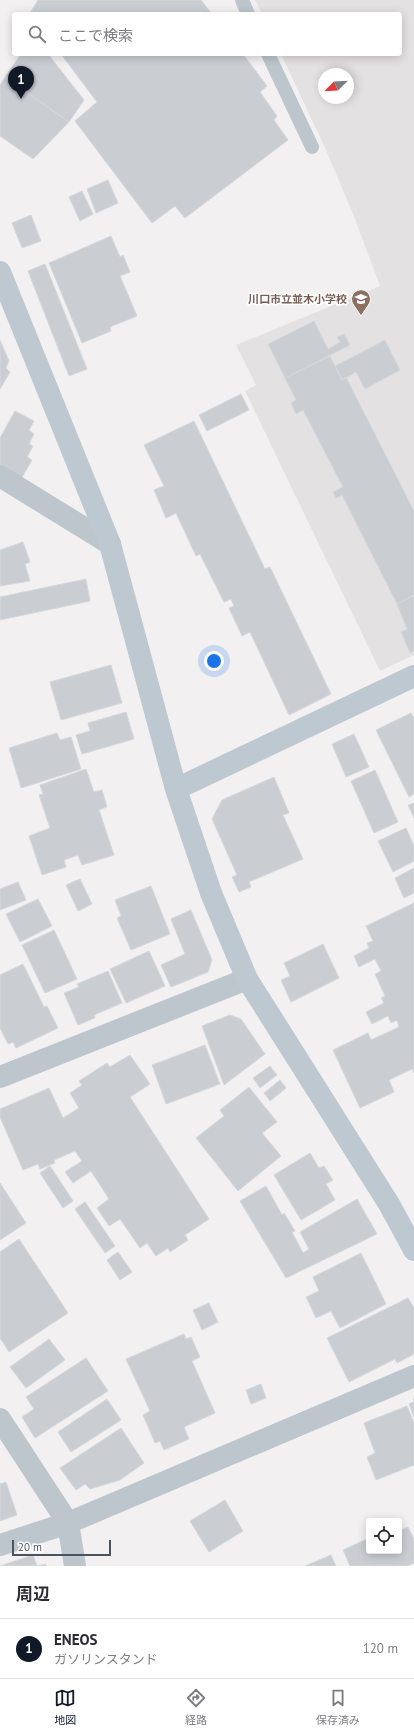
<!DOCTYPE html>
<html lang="ja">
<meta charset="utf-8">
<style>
:root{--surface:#fff;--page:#f2f2f3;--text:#2b2b33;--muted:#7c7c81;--line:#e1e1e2;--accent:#111827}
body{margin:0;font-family:"PT Sans","Noto Sans JP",sans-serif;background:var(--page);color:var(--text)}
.controls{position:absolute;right:12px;bottom:12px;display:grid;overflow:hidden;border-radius:4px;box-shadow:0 2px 10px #0003}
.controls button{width:36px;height:36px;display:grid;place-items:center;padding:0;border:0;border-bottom:1px solid var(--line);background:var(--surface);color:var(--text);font:20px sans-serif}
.compass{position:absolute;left:318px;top:68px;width:36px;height:36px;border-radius:50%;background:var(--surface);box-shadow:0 2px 10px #0003;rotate:246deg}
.scale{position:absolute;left:12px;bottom:10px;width:99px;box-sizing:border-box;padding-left:4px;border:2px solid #49555e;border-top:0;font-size:11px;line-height:14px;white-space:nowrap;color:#49555e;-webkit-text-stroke:3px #fff;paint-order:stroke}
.you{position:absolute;left:214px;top:661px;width:14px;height:14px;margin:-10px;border:3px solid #fff;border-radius:50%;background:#1a73e8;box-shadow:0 0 0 6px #1a73e833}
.badge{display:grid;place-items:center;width:26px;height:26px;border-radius:50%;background:var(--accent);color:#fff;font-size:13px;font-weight:700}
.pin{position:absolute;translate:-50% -33px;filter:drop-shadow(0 1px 2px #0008)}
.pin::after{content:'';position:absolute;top:21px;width:14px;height:12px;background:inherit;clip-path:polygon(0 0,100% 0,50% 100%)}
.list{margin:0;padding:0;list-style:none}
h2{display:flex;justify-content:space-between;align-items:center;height:52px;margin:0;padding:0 16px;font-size:17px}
h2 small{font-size:13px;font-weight:400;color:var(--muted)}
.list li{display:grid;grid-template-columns:26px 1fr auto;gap:12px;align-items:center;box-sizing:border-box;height:60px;padding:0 16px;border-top:1px solid var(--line)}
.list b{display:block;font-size:15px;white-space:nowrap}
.list p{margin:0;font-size:13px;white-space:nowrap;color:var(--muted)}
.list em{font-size:13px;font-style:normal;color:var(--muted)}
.icon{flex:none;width:22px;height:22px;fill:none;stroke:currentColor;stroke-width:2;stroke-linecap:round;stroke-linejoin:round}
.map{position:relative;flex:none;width:414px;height:1566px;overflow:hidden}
.search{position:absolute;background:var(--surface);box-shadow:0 2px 10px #0003;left:12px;right:12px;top:12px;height:44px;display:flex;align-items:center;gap:10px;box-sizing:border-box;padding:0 14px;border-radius:4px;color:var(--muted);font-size:15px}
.sheet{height:112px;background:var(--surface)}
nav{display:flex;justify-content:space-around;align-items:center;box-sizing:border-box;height:56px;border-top:1px solid var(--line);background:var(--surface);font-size:11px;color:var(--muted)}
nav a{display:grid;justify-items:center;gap:2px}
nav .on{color:var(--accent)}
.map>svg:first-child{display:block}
</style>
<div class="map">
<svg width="414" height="1566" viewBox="0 0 414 1566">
<rect width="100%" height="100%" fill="#f3f0f1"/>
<path fill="#e4e1e3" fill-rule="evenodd" d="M255 0H414V655L380 671 245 391 256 385 236 345 380 286 353 214 326 150 281 54H400V14H262ZM324 74H348V98H324Z"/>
<path fill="#caced3" stroke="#d5d7dc" d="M38 0H201L212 14H30V13Z
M21 54H48L84 100 69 122 5 77Z
M61 54H243L267 86 260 92 277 116 274 120 288 140 185 218 175 206 152 223 75 121 97 102Z
M5 77 69 122 33 159 0 136V85Z
M108 180 118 203 96 213 87 189Z
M82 191 93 214 80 221 69 197Z
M31 215 41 241 22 248 12 223Z
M111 236 120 257 123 255 130 272 120 276 137 316 110 327 111 331 82 343 49 263Z
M45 264 87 369 69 376 28 271Z
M314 321 328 349 340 342 337 337 344 334 350 345 285 378 268 344Z
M0 340 9 361 6 368 10 372 0 389Z
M385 340 400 370 365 389 356 372 342 380 335 366Z
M330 356 342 380 346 377 414 511V595L397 604 342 495 336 498 333 492 343 487 303 410 296 414 291 403 296 400 285 378Z
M241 394 249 410 207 431 199 415Z
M15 411 34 421 29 430 34 434 29 444 33 446 27 457 32 460 21 479 0 468V438Z
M194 421 265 569 270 567 331 694 289 715 250 632 242 636 229 608 234 606 231 599 224 602 200 554 196 556 176 513 166 518 154 490 164 486 144 445Z
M23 542 30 562 25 564 30 581 0 586V550Z
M86 579 90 601 0 620V597Z
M414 595V651L410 653 401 632 407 629 397 604Z
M111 665 122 703 61 720 50 682Z
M126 712 134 739 82 754 76 735 90 731 88 723Z
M411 713 414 718V794L409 797 376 730Z
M57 733 60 740 71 737 81 769 21 788 9 748Z
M354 734 369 767 346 777 332 744Z
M86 769 94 792 102 790 107 807 99 810 114 855 82 865 78 855 64 860 66 867 42 875 29 836 50 828 39 795 43 794 40 785Z
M375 770 398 822 374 833 351 781Z
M274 777 289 813 283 815 303 859 249 882 251 887 239 892 232 877 237 875 212 819 222 800Z
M414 803V818L408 805Z
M406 828 414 846V861L393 872 378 841Z
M414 868V893L404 898 395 878Z
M80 879 92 904 78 911 66 885Z
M18 882 26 900 0 910V889Z
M151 886 170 934 131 950 117 918 121 916 115 900Z
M38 899 52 926 20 942 6 914Z
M414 903V1073L412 1069 389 1080 394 1092 360 1108 333 1050 368 1033 371 1040 399 1027 397 1020 391 1023 388 1016 372 1024 366 1012 384 1003 381 998 385 996 375 974 381 971 375 959 359 967 354 956 369 948 367 943 373 941 366 926Z
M191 910 212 960 208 972 171 987 161 965 185 954 171 919Z
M54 930 77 979 45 993 22 945Z
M323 944 339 978 291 1002 281 980 290 976 284 963Z
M149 951 165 986 126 1003 110 969Z
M23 964 44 1007 47 1006 58 1028 16 1048 13 1042 8 1044 0 1028V975Z
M108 971 122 1003 94 1015 95 1018 78 1025 64 993 79 987 77 984Z
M230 1015 241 1019 265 1054 224 1085 202 1026Z
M205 1045 220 1084 166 1104 152 1065Z
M130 1055 150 1084 130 1097 209 1219 185 1235 188 1240 170 1252 168 1248 156 1256 147 1243 140 1248 120 1219 109 1226 97 1208 109 1199 91 1171 73 1183 65 1172 82 1161 75 1151 54 1160 55 1163 40 1169 38 1164 23 1170 0 1117V1109L49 1088 63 1118 79 1108 70 1093 82 1085 79 1081 107 1063 110 1067Z
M270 1066 277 1075 260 1088 253 1078Z
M280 1080 286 1088 270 1101 264 1093Z
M249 1087 277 1122 262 1133 281 1156 238 1191 196 1138 224 1116 220 1110Z
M310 1153 319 1168 324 1166 333 1180 326 1184 335 1200 301 1220 274 1175Z
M50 1166 73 1201 63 1208 40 1173Z
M0 1183 26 1223 0 1240Z
M266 1186 282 1215 284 1213 295 1231 292 1232 303 1253 309 1249 300 1232 357 1199 377 1234 286 1278 240 1201Z
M85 1202 115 1246 105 1253 75 1209Z
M19 1239 68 1313 9 1352 0 1338V1252Z
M118 1252 132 1272 120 1280 107 1260Z
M361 1253 386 1304 340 1328 331 1311 316 1318 306 1297 319 1291 313 1277Z
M408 1298 414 1308V1354L397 1363 395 1359 349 1382 327 1338Z
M209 1303 218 1322 202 1330 193 1310Z
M184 1334 186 1339 191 1337 200 1357 192 1361 215 1413 184 1427 189 1439 164 1450 160 1441 155 1443 143 1415 150 1411 126 1359Z
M49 1339 65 1360 26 1388 10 1367Z
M86 1358 108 1391 35 1438 22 1417 34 1409 26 1397Z
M261 1384 266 1398 251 1404 246 1390Z
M107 1399 121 1420 71 1452 58 1432Z
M413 1399H414V1417L409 1404 414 1402Z
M407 1406 414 1423V1465L376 1480 367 1457 375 1453 364 1423Z
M121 1428 144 1463 120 1480 90 1489 85 1484 76 1490 60 1468Z
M6 1482 17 1515 0 1521V1484Z
M225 1500 243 1531 209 1552 190 1521Z
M408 1527 414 1539V1563L407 1566H350L343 1550 369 1538V1551H399V1531Z
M33 1555 37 1566 46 1564V1566H0Z
M331 1555 336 1566H305Z"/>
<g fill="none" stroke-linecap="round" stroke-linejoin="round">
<path stroke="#bdc6cd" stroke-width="14" d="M242 0 248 14
M268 54 312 147"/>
<path stroke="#bdc6cd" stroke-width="22" d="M0 476 110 544
M0 1077 247 979
M0 1419 68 1523 75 1566
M0 1545 68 1523 414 1376"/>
<path stroke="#bdc8d1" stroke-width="22" d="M0 272 110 544 176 789 211 893 247 979 389 1204 414 1250
M176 789 414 676"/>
</g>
<defs>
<symbol id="school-pin" viewBox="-11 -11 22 30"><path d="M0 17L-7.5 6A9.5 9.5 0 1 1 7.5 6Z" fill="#8d6e63" stroke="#fff"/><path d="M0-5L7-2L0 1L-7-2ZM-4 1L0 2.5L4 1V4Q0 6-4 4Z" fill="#fff"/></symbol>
</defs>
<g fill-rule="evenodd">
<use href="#school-pin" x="350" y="288" width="22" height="30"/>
</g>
<g text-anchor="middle" stroke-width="3.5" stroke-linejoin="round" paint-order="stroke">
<g font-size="11" font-weight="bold" fill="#785e54" stroke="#fff" text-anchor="end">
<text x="347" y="303">川口市立並木小学校</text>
</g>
</g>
</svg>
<div class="controls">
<button><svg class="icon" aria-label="locate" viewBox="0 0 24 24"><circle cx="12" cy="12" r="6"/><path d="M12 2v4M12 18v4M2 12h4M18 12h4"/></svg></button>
</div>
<svg class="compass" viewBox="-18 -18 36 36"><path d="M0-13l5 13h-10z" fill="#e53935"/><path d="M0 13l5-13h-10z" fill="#7c7c81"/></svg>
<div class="scale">20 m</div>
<div class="you"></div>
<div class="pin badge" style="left:21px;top:99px">1</div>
<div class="search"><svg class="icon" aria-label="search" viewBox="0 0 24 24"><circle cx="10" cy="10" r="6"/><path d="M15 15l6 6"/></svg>ここで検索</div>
</div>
<section class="sheet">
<h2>周辺<small></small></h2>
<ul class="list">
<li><span class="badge">1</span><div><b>ENEOS</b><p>ガソリンスタンド</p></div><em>120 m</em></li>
</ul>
</section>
<nav>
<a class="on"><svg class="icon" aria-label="map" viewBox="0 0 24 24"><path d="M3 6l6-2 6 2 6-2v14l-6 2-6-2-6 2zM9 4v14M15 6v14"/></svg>地図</a>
<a><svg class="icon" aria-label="directions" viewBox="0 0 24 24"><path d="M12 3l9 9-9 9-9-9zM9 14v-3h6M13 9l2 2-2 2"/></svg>経路</a>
<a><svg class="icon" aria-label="saved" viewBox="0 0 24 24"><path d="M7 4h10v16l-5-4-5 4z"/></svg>保存済み</a>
</nav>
